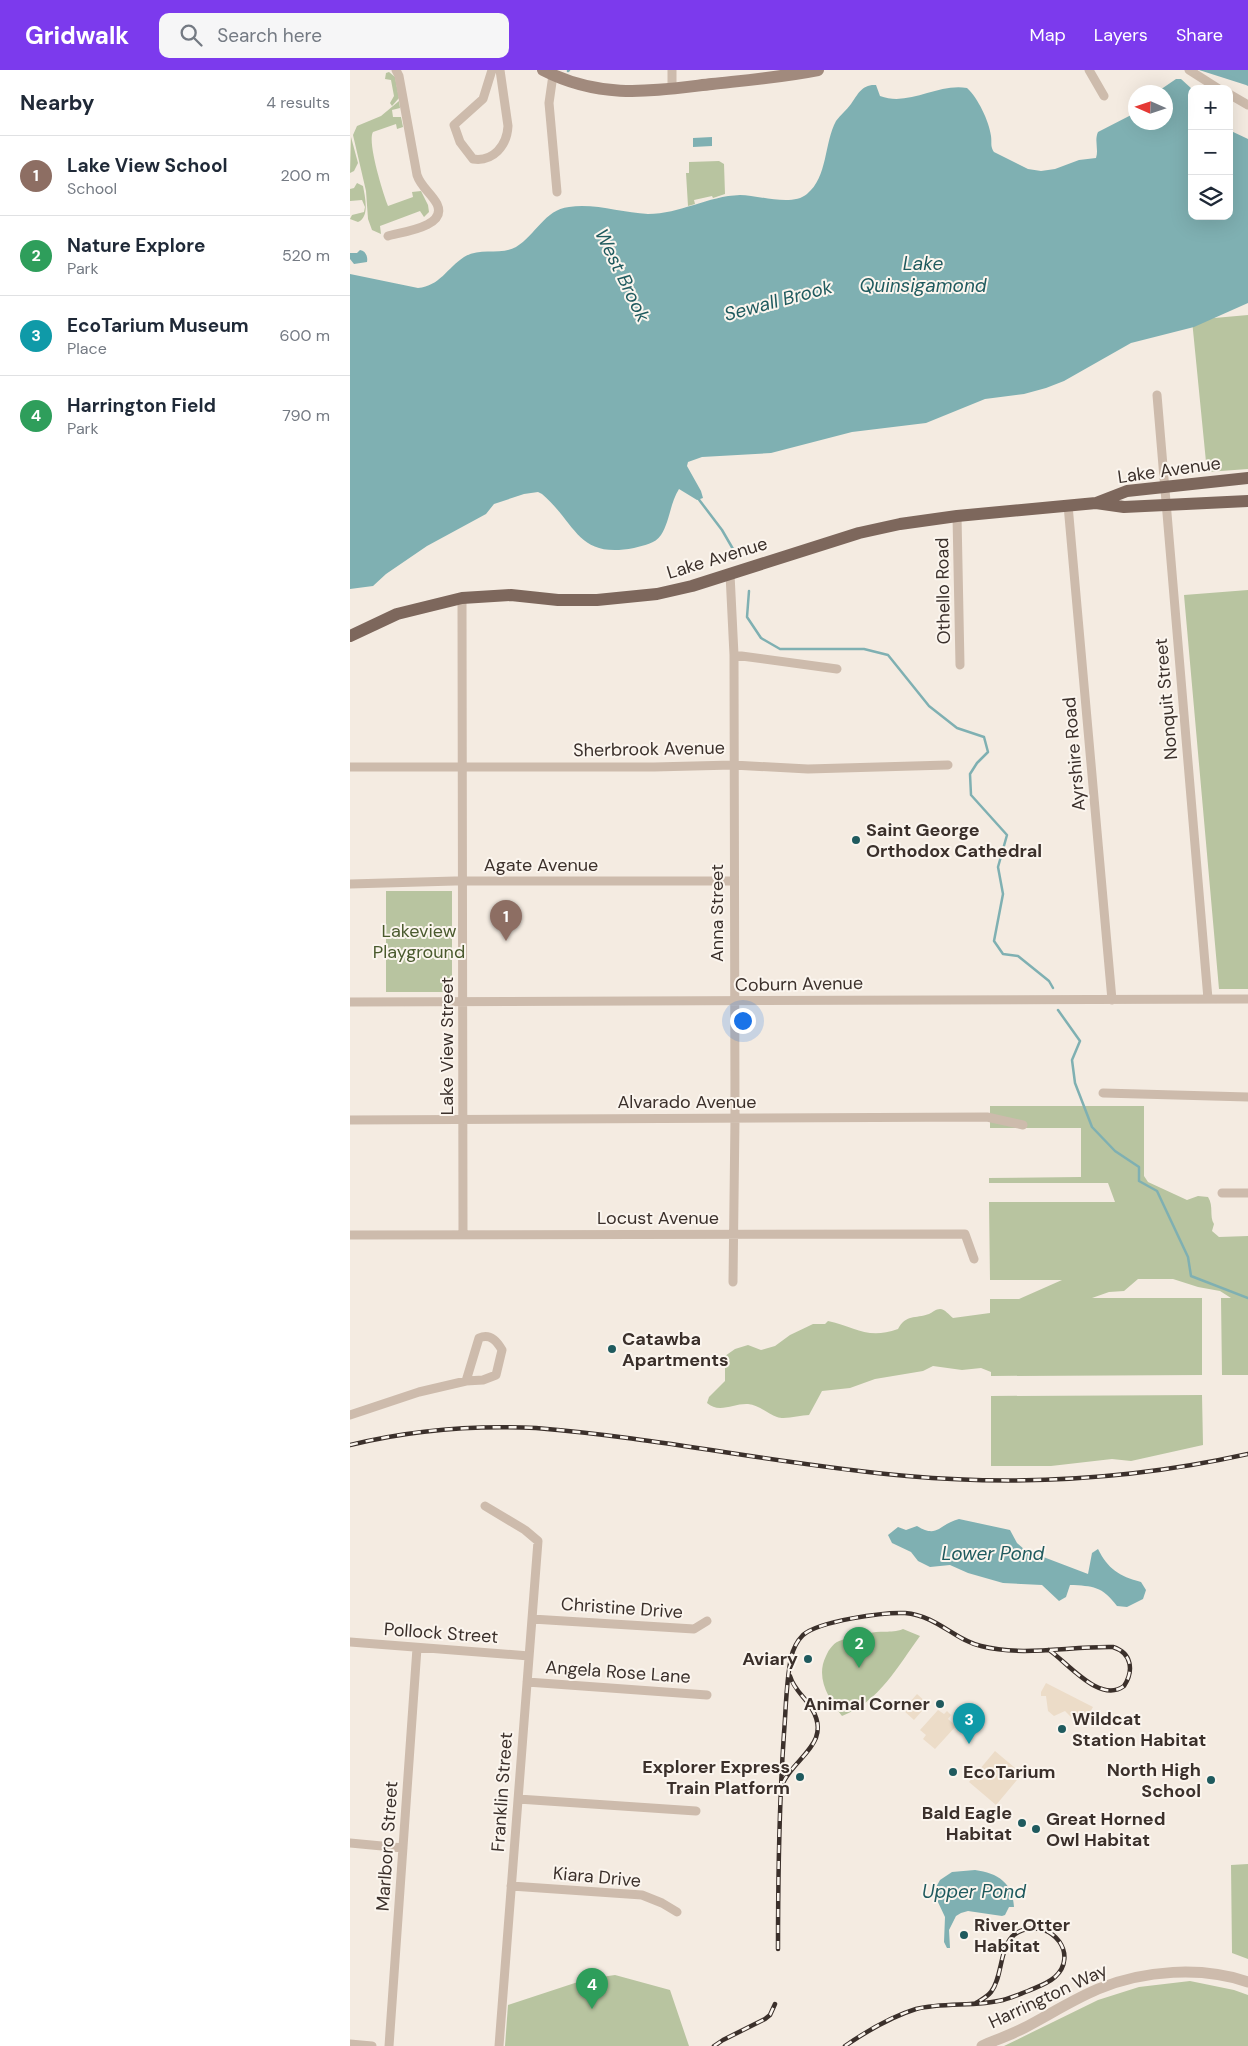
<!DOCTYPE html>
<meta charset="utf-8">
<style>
:root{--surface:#fff;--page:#f6f6f7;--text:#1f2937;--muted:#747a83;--line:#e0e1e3;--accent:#7c3aed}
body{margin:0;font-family:"DM Sans",sans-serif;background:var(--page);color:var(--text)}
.controls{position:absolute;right:15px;top:15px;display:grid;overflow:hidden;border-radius:10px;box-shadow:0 5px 20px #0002}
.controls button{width:45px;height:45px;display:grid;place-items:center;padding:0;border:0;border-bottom:1px solid var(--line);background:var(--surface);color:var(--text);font:25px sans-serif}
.compass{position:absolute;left:778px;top:15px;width:45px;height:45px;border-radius:50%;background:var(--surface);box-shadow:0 5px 20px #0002;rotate:273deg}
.you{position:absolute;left:392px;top:950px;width:18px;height:18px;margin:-12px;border:4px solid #fff;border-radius:50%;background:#1a73e8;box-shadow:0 0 0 8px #1a73e833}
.badge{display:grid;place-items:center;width:32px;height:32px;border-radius:50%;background:var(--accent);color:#fff;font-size:16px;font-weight:700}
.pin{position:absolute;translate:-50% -41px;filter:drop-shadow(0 1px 2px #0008)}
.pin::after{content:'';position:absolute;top:26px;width:18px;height:15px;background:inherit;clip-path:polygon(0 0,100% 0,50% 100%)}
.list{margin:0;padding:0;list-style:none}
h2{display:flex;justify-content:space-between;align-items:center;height:65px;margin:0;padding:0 20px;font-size:21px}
h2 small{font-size:16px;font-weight:400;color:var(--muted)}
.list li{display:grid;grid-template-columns:32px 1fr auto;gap:15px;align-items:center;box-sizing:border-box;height:80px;padding:0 20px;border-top:1px solid var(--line)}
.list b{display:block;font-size:19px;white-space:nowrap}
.list p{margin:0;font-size:16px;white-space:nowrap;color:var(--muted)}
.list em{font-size:16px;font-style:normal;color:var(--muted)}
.icon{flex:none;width:28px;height:28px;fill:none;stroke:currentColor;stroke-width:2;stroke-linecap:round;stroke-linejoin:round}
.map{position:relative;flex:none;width:898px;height:1976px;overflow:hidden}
header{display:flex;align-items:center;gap:30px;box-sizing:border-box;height:70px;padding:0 25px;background:var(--accent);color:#fff}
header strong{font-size:24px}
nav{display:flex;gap:28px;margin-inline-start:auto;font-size:18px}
.search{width:350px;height:45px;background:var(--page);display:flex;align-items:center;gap:12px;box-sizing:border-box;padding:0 18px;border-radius:10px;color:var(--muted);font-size:19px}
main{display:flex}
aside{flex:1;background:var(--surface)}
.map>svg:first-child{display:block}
</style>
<header>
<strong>Gridwalk</strong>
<div class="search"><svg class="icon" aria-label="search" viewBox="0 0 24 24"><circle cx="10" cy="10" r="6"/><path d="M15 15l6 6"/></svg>Search here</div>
<nav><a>Map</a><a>Layers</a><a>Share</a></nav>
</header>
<main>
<aside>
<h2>Nearby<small>4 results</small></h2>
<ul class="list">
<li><span class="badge" style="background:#8d6e63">1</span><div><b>Lake View School</b><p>School</p></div><em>200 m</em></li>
<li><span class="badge" style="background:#2e9e5b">2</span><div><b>Nature Explore</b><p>Park</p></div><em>520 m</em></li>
<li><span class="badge" style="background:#0f9aa8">3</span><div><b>EcoTarium Museum</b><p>Place</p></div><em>600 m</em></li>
<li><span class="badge" style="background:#2e9e5b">4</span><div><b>Harrington Field</b><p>Park</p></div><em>790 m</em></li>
</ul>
</aside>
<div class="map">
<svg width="898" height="1976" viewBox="0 0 898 1976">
<rect width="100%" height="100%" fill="#f4ebe1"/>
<path fill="#b8c4a0" d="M39 2 45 7 49 28 42 36 40 33 44 26 41 10 35 9 36 3Z
M49 31 50 38 42 40 43 47H51L53 57 47 59 46 54 23 62C17 72 33 123 38 136L63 127 62 122 71 121 78 135 79 142 74 147 70 141 30 156 31 164 22 160 18 149 16 121 3 65 7 56 31 46Z
M1 67 8 93 4 101 0 103Z
M369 91 374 94 375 124 363 128 362 126 344 130 345 134 338 136 336 103H339V92Z
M7 113 13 116C15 127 20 147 8 152L0 149 2 145 14 142 15 137 12 130 0 131V119L4 118Z
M898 245V399L857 402 842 250Z
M898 520V919H869L834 525Z
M36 821H102V922H36Z
M640 1036H794V1106L798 1112 837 1130 848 1126 858 1127C864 1136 859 1146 864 1154L862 1161 869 1167 898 1166V1305H872L871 1228H881L870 1221 848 1217 823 1209H788L774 1221 759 1222 742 1228H852V1305L641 1306V1302L631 1298 612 1300 583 1296 573 1301 525 1309 500 1318 472 1321 459 1345C450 1345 435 1350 427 1347 418 1344 409 1335 398 1334 384 1333 369 1344 357 1333L359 1327 375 1311V1286L385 1279 398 1275 411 1280 425 1276 440 1265 463 1254H475L478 1251C506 1257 517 1270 548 1259 556 1244 565 1249 579 1244 583 1242 586 1239 590 1239 595 1239 599 1245 603 1248L640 1243V1229H669L712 1210H640L639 1132H765L758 1113H639V1108L731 1107V1058H640Z
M852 1325 853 1375 781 1391 762 1389 701 1396H641V1326Z
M553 1559 570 1566C548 1596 529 1632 492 1646 479 1629 465 1608 476 1586 479 1579 484 1572 492 1570 500 1567 518 1563 526 1562 536 1561 543 1563 553 1559Z
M898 1794V1889L882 1883 881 1795Z
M265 1905 320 1920 339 1976H155L158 1935 237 1909Z
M840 1911 884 1920 898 1925V1976H654L748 1930 789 1917Z"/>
<path fill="#ecdcc8" d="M696 1613 743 1637 733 1655H729L715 1641 704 1646 698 1641 696 1626H691V1622Z
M567 1624 578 1634 564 1650 553 1640Z
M588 1640 594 1644 597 1641 601 1645 598 1649 606 1656 585 1679 573 1669 576 1665 570 1660Z
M645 1681 672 1704 646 1735 619 1712Z"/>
<path fill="#7fb0b2" d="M849 0H898V16L896 15Z
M826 9H831L842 19V146H879V60L898 69V233L844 257 781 273 714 311 696 318 674 324 635 329 576 353 502 362 421 383 352 387 338 392 337 396 351 421 353 428 347 430 329 419C320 433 320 451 311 465 305 474 294 475 284 478 227 489 227 454 192 424L188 422 174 424 144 434 136 444 77 476 36 504 23 516 0 519V204L68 218C90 216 97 198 114 187 130 177 150 186 166 177 186 165 194 140 219 137 245 133 272 143 298 144 330 144 358 126 390 125 408 125 442 137 457 124 478 107 474 73 486 51 490 45 497 40 501 34 508 24 512 14 526 15L530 26C559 37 587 13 617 18 628 28 639 51 641 66 642 73 640 76 644 82L678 99 691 101 705 99 729 90 746 88C749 79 744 71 748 62L785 43 786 52H816V22H807Z
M362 67V76L343 77V68Z
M10 180C16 181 18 187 17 192L4 194 0 189V183H7Z
M609 1449 660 1460 667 1473 675 1480 738 1504 742 1483 748 1479C758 1499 769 1506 791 1512L796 1520 793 1529 777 1537 767 1536C752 1516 743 1516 720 1515L716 1527 709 1531 692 1515 653 1513 618 1503 600 1495 580 1497 568 1491 561 1482 542 1473 538 1465 548 1457 556 1460 567 1456C588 1469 589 1454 609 1449Z
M625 1800C648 1803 663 1813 664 1837H659L655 1845 652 1846 618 1841 611 1843 606 1846 599 1860 600 1878H597L594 1872 595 1847 587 1830 585 1819 590 1810 602 1802Z"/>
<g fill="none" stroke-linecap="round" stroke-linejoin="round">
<path stroke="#7fb0b2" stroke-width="2.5" d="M218 1 219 0
M347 427 372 460 383 479
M399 521 397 547 411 568 430 579H514L538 585 579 636 607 658 634 667 638 682 627 693 620 704 621 725 657 765 648 797 653 824 644 871 653 884 668 886 699 911 703 918
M708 940 730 971 722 990 725 1013 742 1057 765 1081 789 1097V1111L807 1121 838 1187 841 1206 898 1228"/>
<path stroke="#cdbbac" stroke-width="9" d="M142 0 133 29 104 55 110 72 123 89C143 92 157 76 158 56L150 0
M322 0V19
M739 0 754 26
M839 0 869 19
M203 5 199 33 207 122
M879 24 898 35
M38 166C51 162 98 157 87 134 81 123 71 117 67 105L49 6 46 0
M807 325 858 929
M718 435 762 930
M607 446 610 595
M380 504 384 585 385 1048 383 1212
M112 528 113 1165
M384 585 487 599
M0 697H304L383 695 458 699 598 695
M0 814 105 811H383
M0 932 898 929
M753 1023 898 1027
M0 1050 637 1047 673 1055
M872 1123H898
M0 1165 615 1164 624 1189
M0 1345 69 1322 116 1311 133 1310 146 1305 152 1280C147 1271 140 1263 129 1268L116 1311
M135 1436 175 1460 188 1471 149 1976
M182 1549 344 1559 357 1551
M0 1572 179 1586
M177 1612 357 1625
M168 1729 346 1741
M0 1773 53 1778
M161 1816 292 1825 312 1833 327 1842
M0 1974 22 1976
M39 1976 67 1578"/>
<path stroke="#cdbbac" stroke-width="11" d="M632 1976C646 1970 660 1965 674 1958 699 1945 722 1930 748 1919 794 1900 852 1896 898 1912"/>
<path stroke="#a18a7d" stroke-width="12" d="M193 0C251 30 301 21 362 14 398 10 433 7 468 0"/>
<path stroke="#7d675c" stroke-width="12" d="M746 433 777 421 898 408
M0 566 47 544 112 528 161 525 208 530H247L307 524 342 516 509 463 550 454 607 446 746 433 774 437 898 431"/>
<defs>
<path id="rail" d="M0 1375C61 1360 123 1355 186 1358 310 1368 433 1395 557 1406 671 1416 786 1409 898 1384
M433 1713C445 1687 482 1673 462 1639 455 1627 444 1620 440 1606
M428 1879C428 1807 429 1735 434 1663 436 1639 436 1612 441 1588 443 1579 447 1571 453 1565 469 1551 534 1542 555 1543 588 1546 604 1570 631 1576 674 1587 719 1576 763 1577 782 1583 784 1601 774 1616 750 1634 718 1593 699 1580
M364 1976 373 1970 415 1949 420 1945 425 1934
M495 1976C517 1961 540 1947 566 1939 594 1932 625 1937 653 1930 661 1928 670 1924 678 1921 687 1917 697 1914 705 1907 729 1885 703 1850 673 1860 647 1868 655 1904 641 1922 637 1927 631 1930 626 1933"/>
</defs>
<use href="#rail" stroke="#3b302b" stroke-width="4.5"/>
<use href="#rail" stroke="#fbf5ee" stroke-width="2.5" stroke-dasharray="8" stroke-linecap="butt"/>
</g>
<g fill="#1f5a5e" stroke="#fbf5ee" stroke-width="2">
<circle cx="506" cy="770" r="5"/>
<circle cx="262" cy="1279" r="5"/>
<circle cx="458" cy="1589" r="5"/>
<circle cx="590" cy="1634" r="5"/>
<circle cx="712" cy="1659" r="5"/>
<circle cx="603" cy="1702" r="5"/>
<circle cx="450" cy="1707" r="5"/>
<circle cx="861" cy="1710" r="5"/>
<circle cx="672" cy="1753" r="5"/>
<circle cx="686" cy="1759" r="5"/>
<circle cx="614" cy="1865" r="5"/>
</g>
<g text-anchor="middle" stroke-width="4" stroke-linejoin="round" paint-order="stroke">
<g font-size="18" fill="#3b302b" stroke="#fbf5ee">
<text transform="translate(819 400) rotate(-8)" y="6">Lake Avenue</text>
<text transform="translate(367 488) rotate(-17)" y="6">Lake Avenue</text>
<text transform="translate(593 521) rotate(-91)" y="6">Othello Road</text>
<text transform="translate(816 629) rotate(-95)" y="6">Nonquit Street</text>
<text transform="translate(299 679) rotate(-1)" y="6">Sherbrook Avenue</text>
<text transform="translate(724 684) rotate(-95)" y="6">Ayrshire Road</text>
<text x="191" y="801">Agate Avenue</text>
<text transform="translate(367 843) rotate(-90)" y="6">Anna Street</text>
<text transform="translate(449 914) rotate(-1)" y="6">Coburn Avenue</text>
<text transform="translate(97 976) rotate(-90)" y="6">Lake View Street</text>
<text x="337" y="1038">Alvarado Avenue</text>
<text x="308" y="1154">Locust Avenue</text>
<text transform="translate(272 1538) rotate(4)" y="6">Christine Drive</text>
<text transform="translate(91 1563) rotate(4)" y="6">Pollock Street</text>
<text transform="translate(268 1602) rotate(4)" y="6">Angela Rose Lane</text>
<text transform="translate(152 1722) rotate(-86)" y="6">Franklin Street</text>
<text transform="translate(37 1776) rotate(-86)" y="6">Marlboro Street</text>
<text transform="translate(247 1807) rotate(5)" y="6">Kiara Drive</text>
<text transform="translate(698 1926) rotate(-25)" y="6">Harrington Way</text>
</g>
<g font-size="18" font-weight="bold" fill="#3b302b" stroke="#fbf5ee" text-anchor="start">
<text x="516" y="766">Saint George<tspan x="516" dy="21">Orthodox Cathedral</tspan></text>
<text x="272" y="1275">Catawba<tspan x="272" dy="21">Apartments</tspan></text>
<text x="448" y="1595" text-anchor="end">Aviary</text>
<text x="580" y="1640" text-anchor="end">Animal Corner</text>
<text x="722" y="1655">Wildcat<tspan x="722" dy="21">Station Habitat</tspan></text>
<text x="440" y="1703" text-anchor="end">Explorer Express<tspan x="440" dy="21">Train Platform</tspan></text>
<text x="851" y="1706" text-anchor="end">North High<tspan x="851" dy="21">School</tspan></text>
<text x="613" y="1708">EcoTarium</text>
<text x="662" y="1749" text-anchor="end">Bald Eagle<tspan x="662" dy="21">Habitat</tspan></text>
<text x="696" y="1755">Great Horned<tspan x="696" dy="21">Owl Habitat</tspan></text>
<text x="624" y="1861">River Otter<tspan x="624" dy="21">Habitat</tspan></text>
</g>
<g font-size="18" fill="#4a5a2e" stroke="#fbf5ee">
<text x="69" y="867">Lakeview<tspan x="69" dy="21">Playground</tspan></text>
</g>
<g font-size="19" font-style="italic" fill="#1f5a5e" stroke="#fbf5ee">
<text x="573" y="200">Lake<tspan x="573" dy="22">Quinsigamond</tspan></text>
<text transform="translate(273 205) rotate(64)" y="7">West Brook</text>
<text transform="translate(428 230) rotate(-15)" y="7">Sewall Brook</text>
<text x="643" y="1490">Lower Pond</text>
<text x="624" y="1828">Upper Pond</text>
</g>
</g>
</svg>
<div class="controls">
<button>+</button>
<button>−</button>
<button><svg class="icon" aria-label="layers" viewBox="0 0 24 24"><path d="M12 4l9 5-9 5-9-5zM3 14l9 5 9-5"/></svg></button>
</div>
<svg class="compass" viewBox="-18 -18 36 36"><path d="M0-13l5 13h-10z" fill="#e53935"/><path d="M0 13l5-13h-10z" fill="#747a83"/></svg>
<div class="you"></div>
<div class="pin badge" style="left:156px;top:871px;background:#8d6e63">1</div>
<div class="pin badge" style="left:509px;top:1598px;background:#2e9e5b">2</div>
<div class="pin badge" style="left:619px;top:1674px;background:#0f9aa8">3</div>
<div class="pin badge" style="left:242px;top:1939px;background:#2e9e5b">4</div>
</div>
</main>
